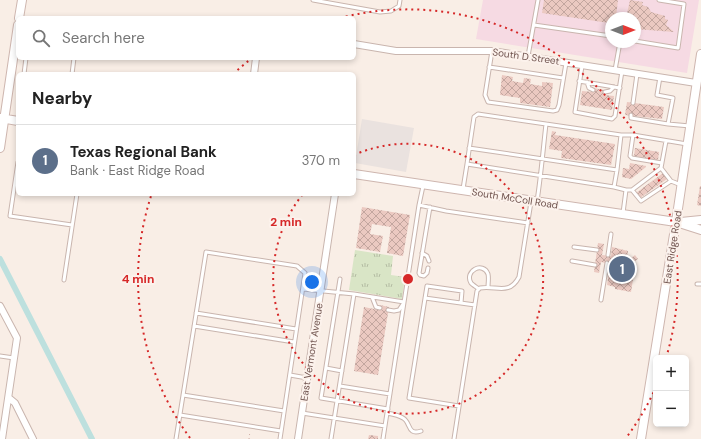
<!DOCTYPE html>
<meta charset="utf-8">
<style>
:root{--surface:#fff;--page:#f6f6f6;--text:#222;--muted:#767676;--line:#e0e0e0;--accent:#db2777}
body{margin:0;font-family:"DM Sans",sans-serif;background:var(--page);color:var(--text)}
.controls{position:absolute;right:12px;bottom:12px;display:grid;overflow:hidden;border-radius:6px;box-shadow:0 2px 6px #0003}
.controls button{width:36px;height:36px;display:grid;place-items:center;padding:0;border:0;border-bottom:1px solid var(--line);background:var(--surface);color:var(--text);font:20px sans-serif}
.compass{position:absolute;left:605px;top:12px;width:36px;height:36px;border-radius:50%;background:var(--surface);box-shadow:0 2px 6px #0003;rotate:90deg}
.you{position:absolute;left:312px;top:282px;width:14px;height:14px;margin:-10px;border:3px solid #fff;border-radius:50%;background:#1a73e8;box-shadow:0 0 0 6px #1a73e833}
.badge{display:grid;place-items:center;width:26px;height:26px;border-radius:50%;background:var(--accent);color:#fff;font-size:13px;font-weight:700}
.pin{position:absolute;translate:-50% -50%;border:2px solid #fff;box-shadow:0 1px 4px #0006}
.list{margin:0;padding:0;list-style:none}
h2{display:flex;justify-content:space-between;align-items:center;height:52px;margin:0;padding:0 16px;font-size:17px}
h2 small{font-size:13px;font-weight:400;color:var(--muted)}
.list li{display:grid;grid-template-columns:26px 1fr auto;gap:12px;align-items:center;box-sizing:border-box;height:72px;padding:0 16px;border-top:1px solid var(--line)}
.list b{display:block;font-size:15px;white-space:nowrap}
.list p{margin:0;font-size:13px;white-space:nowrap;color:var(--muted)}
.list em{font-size:13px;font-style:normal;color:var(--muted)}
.icon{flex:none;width:22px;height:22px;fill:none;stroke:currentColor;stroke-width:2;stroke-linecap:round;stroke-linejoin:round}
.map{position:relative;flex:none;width:701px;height:439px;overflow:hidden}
.search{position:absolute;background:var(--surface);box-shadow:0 2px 6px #0003;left:16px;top:16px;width:340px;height:44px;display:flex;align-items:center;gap:10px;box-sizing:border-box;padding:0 14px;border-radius:6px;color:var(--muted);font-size:15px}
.panel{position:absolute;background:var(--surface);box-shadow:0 2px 6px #0003;left:16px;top:72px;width:340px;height:124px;border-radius:6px}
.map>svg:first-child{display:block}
</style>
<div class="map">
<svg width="701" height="439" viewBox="0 0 701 439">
<defs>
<pattern id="grass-tufts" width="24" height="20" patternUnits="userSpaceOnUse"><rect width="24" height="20" fill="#d9e5c6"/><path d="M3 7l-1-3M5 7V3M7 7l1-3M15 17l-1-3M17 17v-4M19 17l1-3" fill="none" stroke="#b4bca3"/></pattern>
<pattern id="building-cross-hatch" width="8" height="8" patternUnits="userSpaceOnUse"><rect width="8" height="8" fill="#ebc9c1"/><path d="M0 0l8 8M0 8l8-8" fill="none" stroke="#c3a69f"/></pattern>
</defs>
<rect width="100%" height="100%" fill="#f9eee6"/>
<path fill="#eae2df" d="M362 119 414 128 406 172 355 163Z"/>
<path fill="#f6dae3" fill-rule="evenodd" d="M483 0H699L687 73 476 39ZM611 18H635V42H611Z"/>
<path fill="url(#grass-tufts)" d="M355 250 393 256 391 275 405 277 402 299 349 290Z"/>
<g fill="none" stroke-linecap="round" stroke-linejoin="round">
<path stroke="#bde0de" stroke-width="6" d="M0 259 92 439"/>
</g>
<path fill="url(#building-cross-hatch)" d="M544 0H618L616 17 611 18V22L609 23 542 13Z
M630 0 643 2 642 5 648 7 651 12 665 16V19L668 20 666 25 674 32 635 29V18H626Z
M502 75 513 77 512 81 523 83 524 78 531 79 530 84 542 86V82L553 83 550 107 520 103V98L500 95Z
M593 88 605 90 604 95 614 96 612 110 580 105 582 91 593 92Z
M627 102 664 107 662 119 625 115Z
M552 131 556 132 555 135 615 144 611 165 561 158 562 151 549 149Z
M635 148 659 152 658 160 634 156Z
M630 163 646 166V167L631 179 622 177 623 168 629 169Z
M663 173 667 179 640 198 636 193Z
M700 186H701V206L697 205Z
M362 207 410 215 403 256 387 253 391 227 372 224 370 234 383 236 380 252 356 248Z
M598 243 604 244 602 255 611 256 612 247 628 251 627 258 630 259 635 255 638 259 632 263V266L635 267 631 292 615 289V287L607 285 610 264 601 262 599 273 594 272Z
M380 305 389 307 378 375 354 371 364 307 379 310Z
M369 435 378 436V439H368Z"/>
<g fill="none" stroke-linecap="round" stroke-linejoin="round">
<defs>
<path id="lane" d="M313 0 380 12 391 11 399 6 400 0
M534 25 611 36
M635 41 678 48 684 4 659 0
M492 51 485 95 488 102 553 111 557 110 559 105 566 63
M528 56 538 0
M582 66 575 112 612 119 615 116 622 71
M489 67 563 78
M615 70 620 42
M24 74 26 58
M72 74 74 58
M660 77 657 95 673 98 668 124 690 126
M579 81 620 88
M587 82 589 88 593 90
M605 92 610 91 614 87
M633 103 637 74
M631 115V118L668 124
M621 135H633L687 144
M633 135 630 156 632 158 662 163
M469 148 617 170 621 135 546 124C543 150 541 176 537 201
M18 162 10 216 72 225
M467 164 474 117 478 114 546 124
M661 168 671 181 681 185
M614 187 626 190
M463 189 467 164 614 187 617 170
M632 190 641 201 671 181
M419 205 446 211 528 223
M623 213 626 190H632L661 168 666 141
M574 247 597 250
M422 253 427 256 429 261
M608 255 611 234
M572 261 595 265
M428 268 427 273 424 276 420 275 419 273 430 207
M340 279 321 398 388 409
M64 280 77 194
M697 284H701
M303 289 354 294 404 302
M479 289C476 287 473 285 471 283 464 271 483 261 488 274 489 278 488 283 488 287
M372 297 376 307 380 308
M425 298 475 305
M601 300 607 263
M388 310 394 311 399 310 403 304
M196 313 296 329
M194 326 294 342
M0 356 14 358
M326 368 342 371
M290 375 307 378
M340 386 390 394
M183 395 284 411
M459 406 409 398 427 286 462 291 461 303
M302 413 385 426
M387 413C392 414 398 415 403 418 411 422 407 436 421 431
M180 415 281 431
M176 439 206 252 297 266 305 273 280 439
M331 439 354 294
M383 439 419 205 423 186
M454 439 477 291 480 288C496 285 509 296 519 277L531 202"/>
<path id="street" d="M354 44 396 51H492L696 83
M254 74 256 58
M0 306 17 338 2 439
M9 398 15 403 33 439
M298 439 335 194"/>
<path id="secondary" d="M19 18 22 0
M0 118 18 121
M0 148 18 25
M354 174 676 222 701 230
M681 222 701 220
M641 439 676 222 701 54"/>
</defs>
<use href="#lane" stroke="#c9b5ae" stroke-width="5"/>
<use href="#street" stroke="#c9b5ae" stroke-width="8"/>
<use href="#secondary" stroke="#ceb6af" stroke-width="10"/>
<path stroke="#cfada5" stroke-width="1" stroke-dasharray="1 3" stroke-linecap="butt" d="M249 439 250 431"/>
<use href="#lane" stroke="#fff" stroke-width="3"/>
<use href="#street" stroke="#fff" stroke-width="6"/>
<use href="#secondary" stroke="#fff" stroke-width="8"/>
</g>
<g fill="none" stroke="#d62828" stroke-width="2" stroke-dasharray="2 4">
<path d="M354 155A135 135 0 1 1 303 194"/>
<path d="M656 387A270 270 0 0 1 626 438M190 438A270 270 0 0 1 151 196M233 74A270 270 0 0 1 251 59M340 18A270 270 0 0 1 666 358"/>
</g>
<g text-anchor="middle" stroke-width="4" stroke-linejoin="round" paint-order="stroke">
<g font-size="10" fill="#6f534e" stroke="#fcf2ec">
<text transform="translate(526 56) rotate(8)" y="4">South D Street</text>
<text transform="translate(515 198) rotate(9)" y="4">South McColl Road</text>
<text transform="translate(672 247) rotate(-81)" y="4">East Ridge Road</text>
<text transform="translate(311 352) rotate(-81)" y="4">East Vermont Avenue</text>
</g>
</g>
<circle cx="408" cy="279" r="6" fill="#d62828" stroke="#fcf2ec" stroke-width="2"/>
<g font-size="12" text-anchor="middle" font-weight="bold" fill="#d62828" stroke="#fcf2ec" stroke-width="4" stroke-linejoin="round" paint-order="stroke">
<text x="286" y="226">2 min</text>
<text x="138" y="283">4 min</text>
</g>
</svg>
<div class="controls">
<button>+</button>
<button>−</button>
</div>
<svg class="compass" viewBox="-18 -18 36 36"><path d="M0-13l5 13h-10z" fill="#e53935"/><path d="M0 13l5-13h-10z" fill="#767676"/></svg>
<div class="you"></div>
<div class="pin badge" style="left:622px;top:269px;background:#5c6f8a">1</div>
<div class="search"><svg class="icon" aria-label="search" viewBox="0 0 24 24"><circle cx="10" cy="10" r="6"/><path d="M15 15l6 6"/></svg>Search here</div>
<section class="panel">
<h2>Nearby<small></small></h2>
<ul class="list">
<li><span class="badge" style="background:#5c6f8a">1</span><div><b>Texas Regional Bank</b><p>Bank · East Ridge Road</p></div><em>370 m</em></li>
</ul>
</section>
</div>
